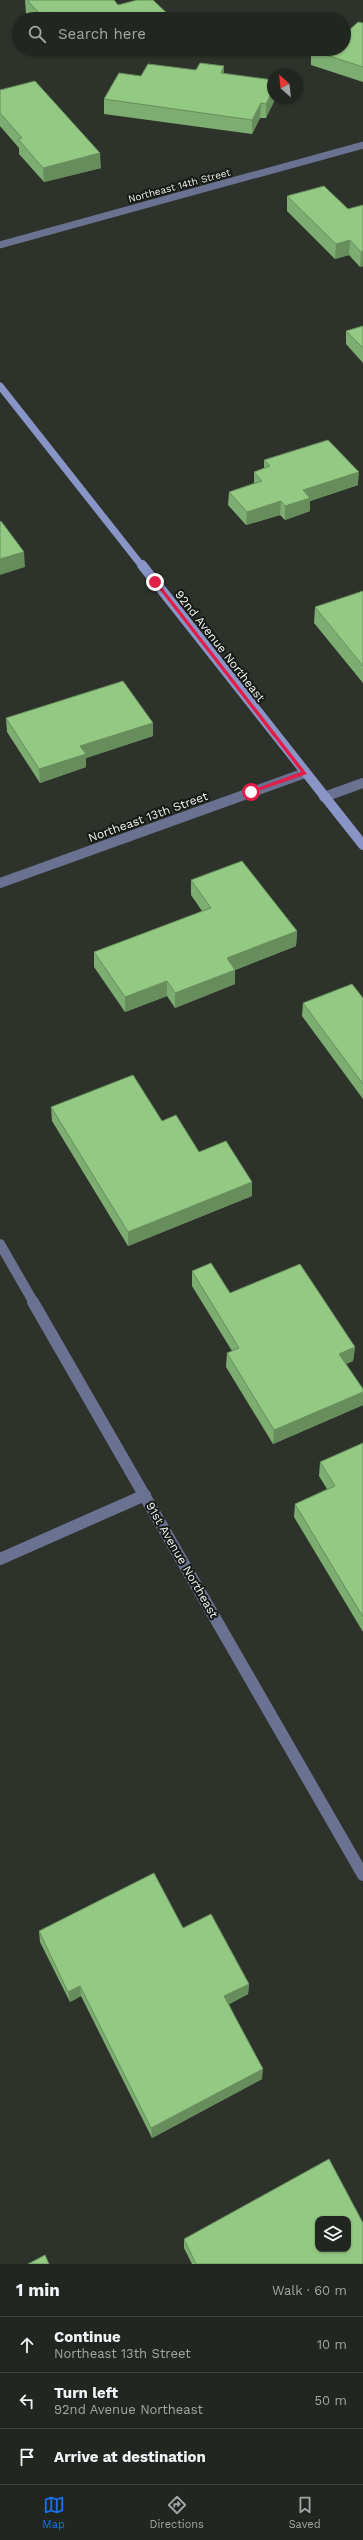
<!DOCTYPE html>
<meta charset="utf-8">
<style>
:root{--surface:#222620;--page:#2a2e29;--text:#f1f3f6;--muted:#a2a5a5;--line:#3f433e;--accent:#1a73e8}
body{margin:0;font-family:"Work Sans",sans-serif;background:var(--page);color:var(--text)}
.controls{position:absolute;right:12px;bottom:12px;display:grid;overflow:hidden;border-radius:8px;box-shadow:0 1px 3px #0004}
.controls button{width:36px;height:36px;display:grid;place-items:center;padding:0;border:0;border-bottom:1px solid var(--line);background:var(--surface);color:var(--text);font:20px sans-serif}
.compass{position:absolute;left:267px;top:68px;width:36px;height:36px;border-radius:50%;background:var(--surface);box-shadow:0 1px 3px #0004;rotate:333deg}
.stop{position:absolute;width:12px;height:12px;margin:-9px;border:3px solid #e11d48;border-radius:50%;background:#fff}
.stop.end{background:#e11d48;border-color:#fff;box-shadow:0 1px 4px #0008}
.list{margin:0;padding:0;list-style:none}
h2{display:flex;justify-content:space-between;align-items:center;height:52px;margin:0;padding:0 16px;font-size:17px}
h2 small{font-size:13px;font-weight:400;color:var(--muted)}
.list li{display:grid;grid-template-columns:26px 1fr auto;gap:12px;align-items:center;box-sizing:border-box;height:56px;padding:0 16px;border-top:1px solid var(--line)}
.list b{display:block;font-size:15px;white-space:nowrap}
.list p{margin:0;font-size:13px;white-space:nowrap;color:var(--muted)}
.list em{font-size:13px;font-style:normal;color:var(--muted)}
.icon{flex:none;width:22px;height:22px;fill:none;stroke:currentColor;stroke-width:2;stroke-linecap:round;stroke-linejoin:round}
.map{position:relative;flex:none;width:363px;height:2264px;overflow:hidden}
.search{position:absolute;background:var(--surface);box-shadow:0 1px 3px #0004;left:12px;right:12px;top:12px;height:44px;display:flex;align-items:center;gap:10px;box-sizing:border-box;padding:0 14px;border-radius:22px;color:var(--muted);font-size:15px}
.sheet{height:220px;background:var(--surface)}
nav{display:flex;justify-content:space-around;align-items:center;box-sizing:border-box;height:56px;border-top:1px solid var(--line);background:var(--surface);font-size:11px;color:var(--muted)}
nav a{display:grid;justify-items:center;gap:2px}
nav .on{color:var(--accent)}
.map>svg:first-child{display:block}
</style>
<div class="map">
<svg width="363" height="2264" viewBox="0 0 363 2264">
<rect width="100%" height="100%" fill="#2d332b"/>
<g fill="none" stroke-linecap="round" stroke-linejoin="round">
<path stroke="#6a7191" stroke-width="12" d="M0 1559 145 1495"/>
<path stroke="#6a7191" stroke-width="7" d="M0 245 363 145"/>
<path stroke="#6a7191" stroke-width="10" d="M324 797 363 783
M0 883 305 773
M0 1244 34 1303"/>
<path stroke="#6a7191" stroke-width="12" d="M33 1302 363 1875"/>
<path stroke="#8a95c7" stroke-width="7" d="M0 386 142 566"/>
<path stroke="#8a95c7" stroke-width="10" d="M142 565 363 845"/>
</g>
<path fill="#7ead71" d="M25 0H114L118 5 173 19H32L26 13Z
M363 23V82L311 65V50Z
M224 74 273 80 266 118H260L252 134 104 114V99L141 76Z
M0 90 101 168 44 182 19 154V148L0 126Z
M287 196 348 209 363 205V266L360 267 349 255 335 259 287 211Z
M363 326V363L346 344V331Z
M264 460 358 485 310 501V511L285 520 280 515 246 525 228 505 229 492 254 483V472L264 468Z
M363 591V683L314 623 315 607Z
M6 718 153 736 86 758V767L40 783 7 732Z
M191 880 297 931 296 946 235 970V984L175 1008 167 996 125 1012 94 967V952L202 911 191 895Z
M363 998V1099L302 1016 303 1003Z
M51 1107 162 1121 199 1152 252 1182V1196L128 1246 52 1121Z
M192 1271 230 1293 355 1347 353 1361 346 1364 363 1389V1405L273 1444 226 1367 227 1353 232 1351 192 1286Z
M363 1443V1632L294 1517 295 1504 327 1489 319 1476 320 1462Z
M183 1928 249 1984 248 1994 229 2004 262 2079 152 2138 81 1996 70 2002 40 1942 39 1931Z
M184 2239 363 2264H192L184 2248Z"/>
<path fill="#678d5c" d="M53 12V19H42L41 15Z
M224 66V81L221 73Z
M273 90V98H276L266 118V104Z
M261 103 260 118 252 134V120Z
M100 153 101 168 44 182 43 168Z
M350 240 349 255 335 259 336 244Z
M363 251V266L360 267 361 252Z
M359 472 358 485 310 501V511L285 520V506L303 490Z
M281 501 280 515 246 525 247 512Z
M24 552 25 567 0 575V559Z
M153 723V736L86 758V767L40 783 39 769 80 746Z
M297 931 296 946 235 970V984L175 1008V993L227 958Z
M167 981V996L125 1012V997Z
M252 1182V1196L128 1246V1232Z
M355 1347 353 1361 338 1367 339 1354Z
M363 1392V1405L273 1444 274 1430Z
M249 1984 248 1994 224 2007V1996Z
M80 1986 81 1996 70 2002 68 1992Z
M263 2069 262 2079 152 2138 151 2128Z"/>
<path fill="#93c983" stroke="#678d5c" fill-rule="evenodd" d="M27 0H114L118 5 137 0H153L173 19H60L53 12 41 15Z
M358 22 363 23V67L311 50 312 49H344V32L346 33Z
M200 63 224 66 221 73 273 80V90L266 104 261 103 252 120 104 99 119 73 141 76 148 64 196 70Z
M35 81 100 153 43 168 18 139 22 138 0 113V90Z
M324 186 348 209 363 205V251L361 252 350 240 336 244 287 196Z
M363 326V348L346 331Z
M328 440 359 472 303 490 310 498 285 506 281 501 247 512 229 492 262 481 254 472 270 466 264 460Z
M1 521 24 552 0 559V522Z
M363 591V666L315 607Z
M123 681 153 723 80 746 86 754 39 769 6 718Z
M242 861 297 931 227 958 235 970 175 993 167 981 125 997 94 952 211 908 191 880Z
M352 984 363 998V1084L303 1003Z
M133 1075 162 1121 176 1115 199 1152 226 1141 252 1182 128 1232 51 1107Z
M211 1263 230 1293 300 1264 355 1347 339 1354 363 1389V1392L274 1430 227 1353 239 1348 192 1271Z
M363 1443V1617L295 1504 335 1486 320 1462Z
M154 1873 183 1928 211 1914 249 1984 224 1996 263 2069 151 2128 80 1986 68 1992 39 1931Z
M329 2159 363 2223V2264H196L184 2239ZM318 2219H348V2249H318Z
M45 2255 49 2264H28Z"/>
<path fill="#e11d48" d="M153 581H157L307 774 249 794V791L301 772Z"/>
<g text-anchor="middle" stroke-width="4" stroke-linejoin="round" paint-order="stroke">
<g font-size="10" fill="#eff3ee" stroke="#171916">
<text transform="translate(179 185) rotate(-15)" y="4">Northeast 14th Street</text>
</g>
<g font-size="12" fill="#eff3ee" stroke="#171916">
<text transform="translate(220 646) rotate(52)" y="4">92nd Avenue Northeast</text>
<text transform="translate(148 817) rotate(-20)" y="4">Northeast 13th Street</text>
<text transform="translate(182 1560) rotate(60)" y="4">91st Avenue Northeast</text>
</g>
</g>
</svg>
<div class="controls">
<button><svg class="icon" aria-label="layers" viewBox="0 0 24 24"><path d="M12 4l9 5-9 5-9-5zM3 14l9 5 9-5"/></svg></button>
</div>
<svg class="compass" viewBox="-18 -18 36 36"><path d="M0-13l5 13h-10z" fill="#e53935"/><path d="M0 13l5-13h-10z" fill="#a2a5a5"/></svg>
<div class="stop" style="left:251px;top:792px"></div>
<div class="stop end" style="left:155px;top:582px"></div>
<div class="search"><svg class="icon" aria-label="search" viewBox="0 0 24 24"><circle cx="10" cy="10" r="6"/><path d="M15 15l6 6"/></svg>Search here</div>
</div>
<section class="sheet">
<h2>1 min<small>Walk · 60 m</small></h2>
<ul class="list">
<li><svg class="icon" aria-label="ahead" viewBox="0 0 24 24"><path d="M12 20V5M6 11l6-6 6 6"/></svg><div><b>Continue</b><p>Northeast 13th Street</p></div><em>10 m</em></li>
<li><svg class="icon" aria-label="left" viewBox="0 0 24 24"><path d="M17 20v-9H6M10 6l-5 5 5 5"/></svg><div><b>Turn left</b><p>92nd Avenue Northeast</p></div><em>50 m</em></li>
<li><svg class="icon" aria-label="arrive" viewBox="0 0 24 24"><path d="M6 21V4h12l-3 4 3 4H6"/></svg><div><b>Arrive at destination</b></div></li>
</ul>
</section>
<nav>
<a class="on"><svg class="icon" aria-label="map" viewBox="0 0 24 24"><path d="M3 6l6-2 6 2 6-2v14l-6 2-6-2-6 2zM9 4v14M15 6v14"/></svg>Map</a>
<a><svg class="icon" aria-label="directions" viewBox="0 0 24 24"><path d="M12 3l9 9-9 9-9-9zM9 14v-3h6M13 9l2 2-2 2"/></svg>Directions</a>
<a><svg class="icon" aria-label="saved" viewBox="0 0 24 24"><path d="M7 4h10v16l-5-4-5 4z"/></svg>Saved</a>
</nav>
